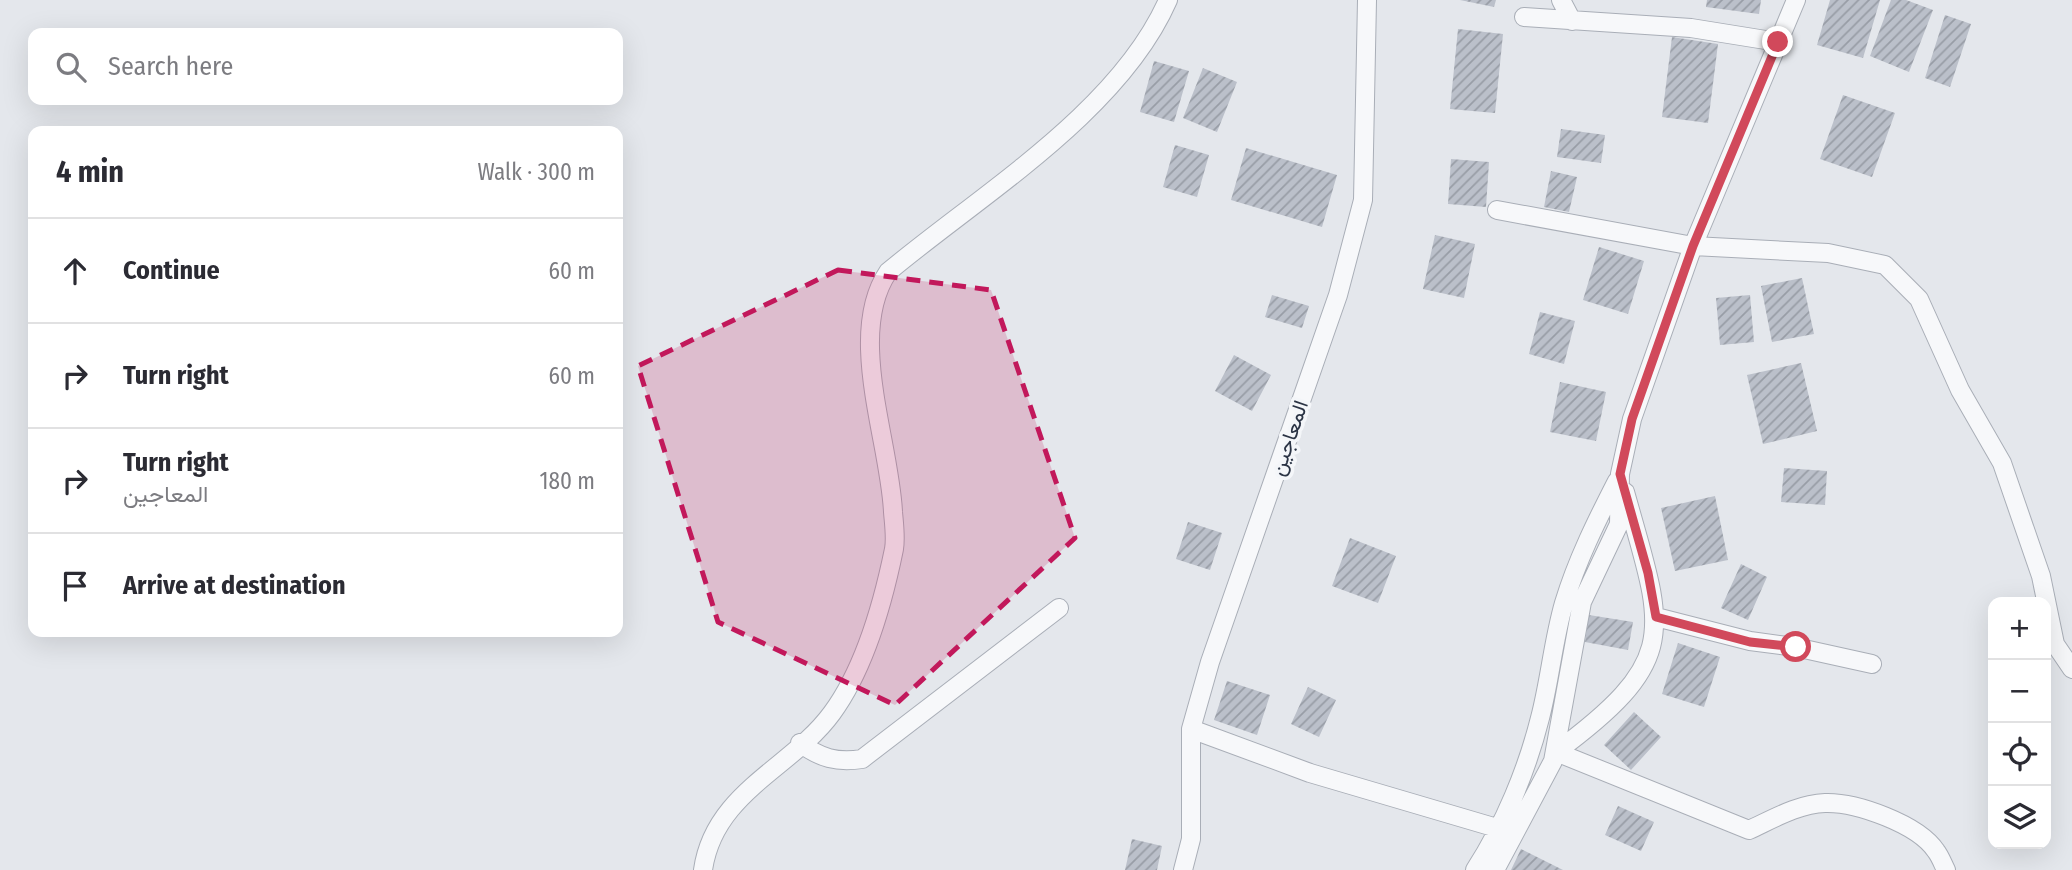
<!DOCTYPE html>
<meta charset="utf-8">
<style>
:root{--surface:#fff;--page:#f2f2f3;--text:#2b2b33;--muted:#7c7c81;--line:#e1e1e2}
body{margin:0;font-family:"Fira Sans Condensed",Vazirmatn,sans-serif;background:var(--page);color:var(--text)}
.controls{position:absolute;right:21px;bottom:21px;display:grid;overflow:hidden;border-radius:14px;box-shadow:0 7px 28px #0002}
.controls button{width:63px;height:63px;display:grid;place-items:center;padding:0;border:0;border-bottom:2px solid var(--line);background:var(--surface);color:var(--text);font:35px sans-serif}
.stop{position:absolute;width:21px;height:21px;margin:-16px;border:5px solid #d1495b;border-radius:50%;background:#fff}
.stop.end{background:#d1495b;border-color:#fff;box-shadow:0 2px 7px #0008}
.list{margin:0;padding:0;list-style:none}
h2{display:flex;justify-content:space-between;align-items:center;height:91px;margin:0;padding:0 28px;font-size:30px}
h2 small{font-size:23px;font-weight:400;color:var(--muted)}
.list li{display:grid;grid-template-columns:46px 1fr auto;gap:21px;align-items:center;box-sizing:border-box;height:105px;padding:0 28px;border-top:2px solid var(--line)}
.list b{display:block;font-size:26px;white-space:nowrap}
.list p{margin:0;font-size:23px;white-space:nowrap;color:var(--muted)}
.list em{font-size:23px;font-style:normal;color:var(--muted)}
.icon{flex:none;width:38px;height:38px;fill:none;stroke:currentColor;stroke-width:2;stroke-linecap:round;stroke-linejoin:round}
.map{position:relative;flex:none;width:2072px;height:870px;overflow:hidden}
.search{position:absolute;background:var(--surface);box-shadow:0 7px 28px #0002;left:28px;top:28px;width:595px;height:77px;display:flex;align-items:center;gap:18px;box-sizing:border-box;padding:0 24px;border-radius:14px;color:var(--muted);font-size:26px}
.panel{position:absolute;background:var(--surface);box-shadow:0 7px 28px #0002;left:28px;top:126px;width:595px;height:511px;border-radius:14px}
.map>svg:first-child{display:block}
</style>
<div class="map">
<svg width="2072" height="870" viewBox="0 0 2072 870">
<defs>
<pattern id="building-hatch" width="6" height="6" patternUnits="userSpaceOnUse" patternTransform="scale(1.75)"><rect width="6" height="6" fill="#bbc0ca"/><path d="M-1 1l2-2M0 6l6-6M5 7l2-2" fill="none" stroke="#989da6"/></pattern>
</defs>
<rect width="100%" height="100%" fill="#e4e7ec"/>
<path fill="url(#building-hatch)" d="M1460 0H1496L1494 7Z
M1707 0H1761L1759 14 1706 7Z
M1830 0H1880L1863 58 1817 45Z
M1891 0H1906L1933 10 1909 72 1870 56Z
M1945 15 1971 24 1950 87 1925 78Z
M1458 29 1503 34 1495 113 1450 109Z
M1672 37 1718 44 1708 123 1662 117Z
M1154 61 1189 71 1174 122 1140 112Z
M1203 68 1237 82 1217 132 1183 118Z
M1843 95 1895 113 1872 177 1820 159Z
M1561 129 1605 135 1601 163 1557 157Z
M1175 145 1209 155 1197 197 1163 187Z
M1246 148 1337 175 1322 227 1231 200Z
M1451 159 1489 162 1486 207 1448 204Z
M1551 171 1577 177 1569 212 1544 207Z
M1435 235 1475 244 1464 298 1423 289Z
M1599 247 1644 261 1628 314 1583 300Z
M1802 278 1814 334 1772 342 1761 286Z
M1272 295 1309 306 1302 328 1265 317Z
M1750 295 1754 342 1720 345 1716 298Z
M1540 312 1575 321 1564 364 1529 354Z
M1234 355 1271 375 1252 411 1215 391Z
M1801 363 1817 431 1763 444 1747 375Z
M1560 382 1606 392 1596 441 1550 432Z
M1784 468 1827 471 1825 505 1781 502Z
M1715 496 1728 560 1675 571 1661 508Z
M1188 522 1222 533 1210 570 1176 559Z
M1350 538 1396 556 1378 603 1332 586Z
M1741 564 1767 577 1748 620 1721 608Z
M1589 615 1633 622 1628 650 1585 642Z
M1678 643 1720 657 1704 707 1662 694Z
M1227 681 1270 695 1257 735 1214 720Z
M1308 687 1336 700 1319 737 1291 724Z
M1634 712 1661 737 1631 770 1604 745Z
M1618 806 1654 822 1641 851 1605 835Z
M1132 839 1162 846 1157 870H1125Z
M1521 849 1563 870H1511Z"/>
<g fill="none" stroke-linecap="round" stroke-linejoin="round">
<defs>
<path id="minor" d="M1561 0 1572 21
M1524 17 1691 28 1778 42
M1497 210 1693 246 1828 253 1885 265 1919 299 1960 390 2002 463 2041 576 2055 644 2072 669
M1656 617 1750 641 1795 647 1872 664
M1191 729 1310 773 1507 831
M800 743C820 758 837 763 862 759L1059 608
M1556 752 1749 830C1773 819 1798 804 1825 803 1856 802 1918 824 1936 851 1940 856 1943 864 1946 870
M1556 752C1683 658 1664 631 1625 492
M703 870C714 792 792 768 832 713 865 668 883 603 894 549 896 538 894 524 893 512 890 442 846 334 888 272 980 195 1119 112 1168 0
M1183 870 1191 839V729L1210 662 1338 295 1363 200 1367 0
M1475 870C1504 825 1527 770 1540 718 1550 680 1553 641 1564 603 1577 560 1597 520 1617 481
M1495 870 1553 761 1582 602 1619 524 1620 474 1632 419 1693 246 1796 0"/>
</defs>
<use href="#minor" stroke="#a9aeb7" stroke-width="20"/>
<use href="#minor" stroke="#f7f8fa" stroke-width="18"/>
</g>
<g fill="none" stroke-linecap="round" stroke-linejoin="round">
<path stroke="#d1495b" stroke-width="9" d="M1778 42 1693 246 1632 419 1620 474 1648 573 1656 617 1750 642 1796 647"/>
</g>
<path fill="#c2185b" fill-opacity="0.2" stroke="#c2185b" stroke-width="5" stroke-dasharray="14 9" stroke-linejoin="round" d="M838 270 991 290 1075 538 895 705 718 622 638 366Z"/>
<g text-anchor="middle" stroke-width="7" stroke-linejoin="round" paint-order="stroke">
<g font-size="21" fill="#2b3445" stroke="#f4f6f9">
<text transform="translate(1289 438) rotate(-71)" y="7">المعاجين</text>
</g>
</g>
</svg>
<div class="controls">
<button>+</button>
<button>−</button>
<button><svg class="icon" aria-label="locate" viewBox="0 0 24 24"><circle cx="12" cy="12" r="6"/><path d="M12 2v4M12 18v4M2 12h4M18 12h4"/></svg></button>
<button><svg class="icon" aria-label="layers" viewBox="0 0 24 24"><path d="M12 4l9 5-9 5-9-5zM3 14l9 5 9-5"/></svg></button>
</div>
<div class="stop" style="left:1796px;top:647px"></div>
<div class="stop end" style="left:1778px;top:42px"></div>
<div class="search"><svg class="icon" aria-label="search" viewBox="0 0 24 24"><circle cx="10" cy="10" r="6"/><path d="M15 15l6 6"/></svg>Search here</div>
<section class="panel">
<h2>4 min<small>Walk · 300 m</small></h2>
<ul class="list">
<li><svg class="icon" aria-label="ahead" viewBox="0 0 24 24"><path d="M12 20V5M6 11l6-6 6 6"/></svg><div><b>Continue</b></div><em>60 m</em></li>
<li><svg class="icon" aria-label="right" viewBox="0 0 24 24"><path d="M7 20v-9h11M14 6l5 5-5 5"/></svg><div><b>Turn right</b></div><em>60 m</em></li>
<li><svg class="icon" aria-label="right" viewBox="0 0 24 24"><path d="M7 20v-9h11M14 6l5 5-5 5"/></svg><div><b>Turn right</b><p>المعاجين</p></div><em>180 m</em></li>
<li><svg class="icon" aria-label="arrive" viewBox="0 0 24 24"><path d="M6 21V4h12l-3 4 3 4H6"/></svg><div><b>Arrive at destination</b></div></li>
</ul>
</section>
</div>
